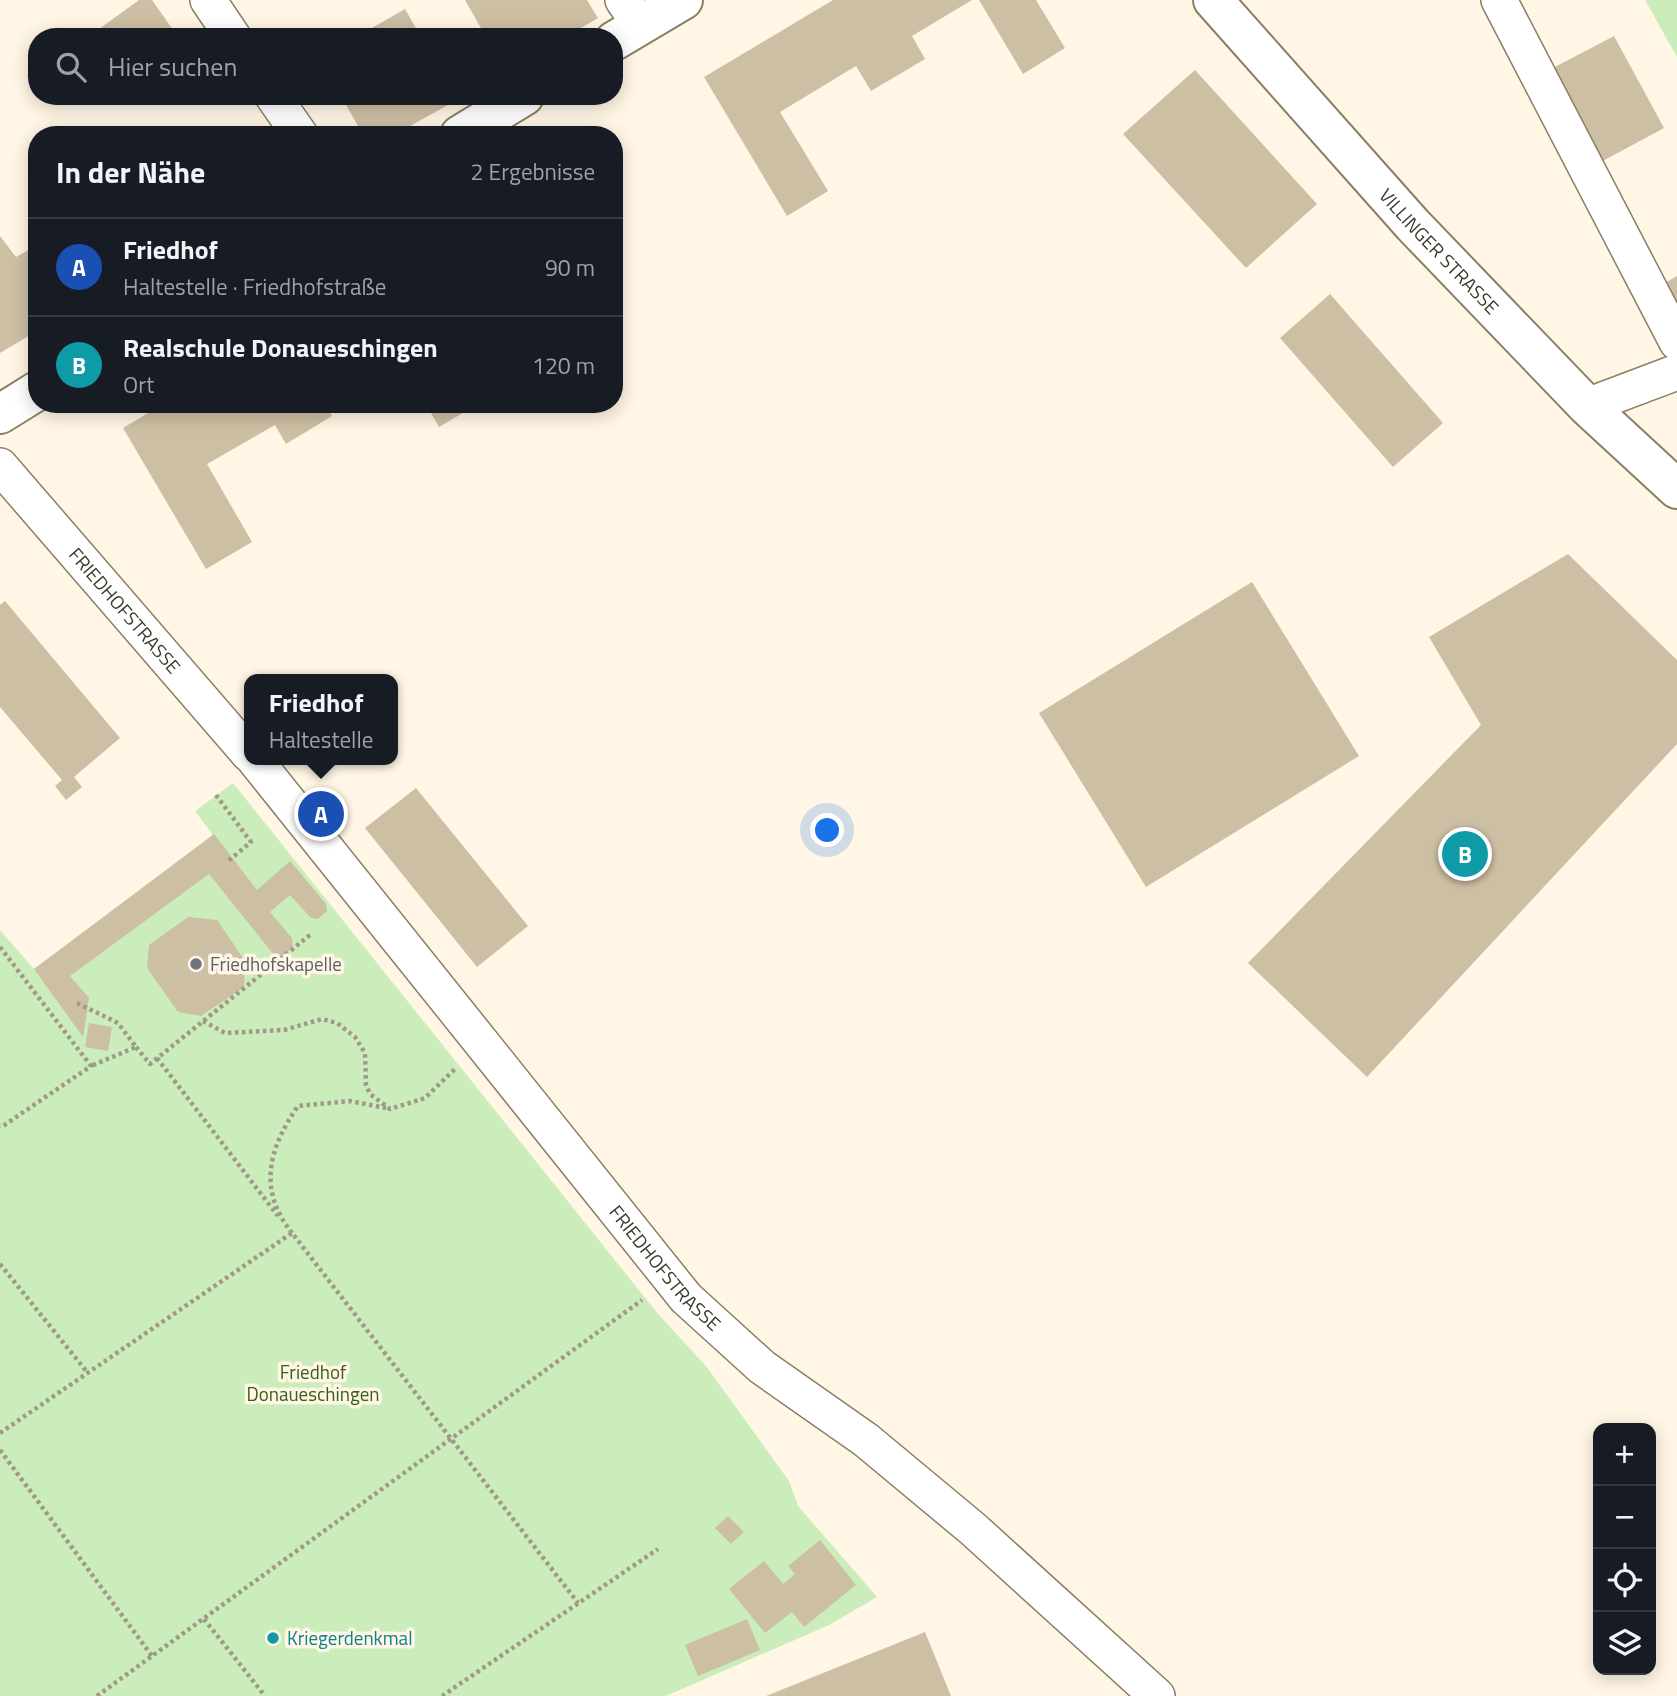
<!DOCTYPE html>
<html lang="de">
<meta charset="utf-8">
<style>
:root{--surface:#171b24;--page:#242831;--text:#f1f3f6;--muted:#9ea1a6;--line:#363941;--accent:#8f6b0f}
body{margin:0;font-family:"Titillium Web",sans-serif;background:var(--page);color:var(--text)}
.controls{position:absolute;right:21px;bottom:21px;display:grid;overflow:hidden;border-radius:14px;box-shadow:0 4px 18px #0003}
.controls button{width:63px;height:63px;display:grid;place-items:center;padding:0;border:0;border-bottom:2px solid var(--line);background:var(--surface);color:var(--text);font:35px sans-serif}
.you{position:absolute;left:828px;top:831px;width:24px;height:24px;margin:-18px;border:5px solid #fff;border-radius:50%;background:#1a73e8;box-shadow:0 0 0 10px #1a73e833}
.badge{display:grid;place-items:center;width:46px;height:46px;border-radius:50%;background:var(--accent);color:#fff;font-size:23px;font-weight:700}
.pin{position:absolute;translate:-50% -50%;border:4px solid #fff;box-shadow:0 2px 7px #0006}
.popup{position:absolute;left:244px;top:674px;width:154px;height:91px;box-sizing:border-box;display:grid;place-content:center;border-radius:14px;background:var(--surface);filter:drop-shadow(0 2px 5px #0005);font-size:23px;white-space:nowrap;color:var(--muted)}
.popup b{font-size:26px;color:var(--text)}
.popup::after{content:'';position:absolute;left:50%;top:100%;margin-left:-14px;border:14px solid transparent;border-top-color:var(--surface)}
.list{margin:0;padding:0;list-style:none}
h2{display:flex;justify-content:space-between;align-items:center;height:91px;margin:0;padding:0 28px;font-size:30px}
h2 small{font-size:23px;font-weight:400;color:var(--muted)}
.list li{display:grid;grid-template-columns:46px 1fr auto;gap:21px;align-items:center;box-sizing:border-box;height:98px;padding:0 28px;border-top:2px solid var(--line)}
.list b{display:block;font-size:26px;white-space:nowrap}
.list p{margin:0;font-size:23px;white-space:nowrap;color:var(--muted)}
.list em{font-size:23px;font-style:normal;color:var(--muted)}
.icon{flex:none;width:38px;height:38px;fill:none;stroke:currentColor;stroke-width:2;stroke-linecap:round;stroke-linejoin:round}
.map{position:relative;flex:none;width:1677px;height:1696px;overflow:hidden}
.search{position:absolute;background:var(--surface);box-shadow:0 4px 18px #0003;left:28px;top:28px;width:595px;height:77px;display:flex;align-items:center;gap:18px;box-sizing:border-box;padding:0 24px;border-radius:28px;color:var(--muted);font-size:26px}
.panel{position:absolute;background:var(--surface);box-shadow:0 4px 18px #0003;left:28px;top:126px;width:595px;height:287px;border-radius:28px}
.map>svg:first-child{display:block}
</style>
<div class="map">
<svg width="1677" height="1696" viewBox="0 0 1677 1696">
<rect width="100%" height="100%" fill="#fff6e5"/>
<path fill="#cbedbb" d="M1645 0H1677V57Z
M233 783 658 1314 706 1366 789 1481 798 1506 877 1597 829 1625 666 1696H0V930L34 969 213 835 195 811Z"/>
<path fill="#cdbfa3" d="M139 0H152L178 37H99L95 32Z
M465 0H587L598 18 566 37H486Z
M833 0H972L912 36 925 59 871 91 856 66 780 112 828 191 787 216 704 77Z
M979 0H1036L1065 48 1023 74Z
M405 9 421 37H356Z
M1614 36 1664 128 1601 162 1551 69Z
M1195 70 1317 204 1246 268 1123 134Z
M341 96H455L457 100 394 135H363Z
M0 236 16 257 37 245V331L0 353Z
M1677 276V306L1663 284Z
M1330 294 1443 423 1393 467 1280 338Z
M163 404H325L332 416 286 444 275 425 207 464 252 542 206 569 123 428Z
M426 404H478L439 427Z
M1568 554 1677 660V744L1367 1077 1248 963 1481 725 1429 637Z
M1252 582 1359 756 1146 887 1039 713Z
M5 601 120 738 74 777 82 787 66 800 55 786 62 780 0 707V605Z
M416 788 528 926 477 967 365 828Z
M214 834 257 890 290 861 326 904 327 911 318 919 311 918 290 895 270 912 292 938 293 947 282 957 274 955 209 874 70 976 89 998 83 1037 34 969Z
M188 917 217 920 245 961 244 987 201 1016 178 1012 147 968 149 945Z
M89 1023 112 1027 108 1051 85 1047Z
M728 1516 744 1532 731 1544 715 1528Z
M820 1540 856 1585 804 1627 792 1612 765 1633 729 1589 764 1561 783 1584 795 1574 788 1566Z
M747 1619 760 1650 698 1676 685 1645Z
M925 1632 951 1696H766Z"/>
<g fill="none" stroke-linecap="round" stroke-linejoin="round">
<defs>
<g id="minor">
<path d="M208 0 233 37"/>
<path d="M623 0 640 25"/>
<path d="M1499 0 1677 342"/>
<path d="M273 96 300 135"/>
<path d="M1587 406 1677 372"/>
<path id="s1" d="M0 466 249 754"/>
<path id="s2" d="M255 760 686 1298 762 1367 866 1440 973 1529 1157 1696"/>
</g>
<g id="major">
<path id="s3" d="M1213 0 1413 225 1587 406 1677 489"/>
<path d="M614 41 683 0"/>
<path d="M460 135 524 96"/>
<path d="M0 414 37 391"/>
</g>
</defs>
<use href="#minor" stroke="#8b7e64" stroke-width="38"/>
<use href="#major" stroke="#8b7e64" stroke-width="42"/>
<path stroke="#a0998a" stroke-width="4.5" stroke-dasharray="3.5 3.5" stroke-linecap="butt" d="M216 795 251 842 227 862
M0 947 91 1066 3 1126H0
M77 1003 118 1023 136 1047 91 1066
M203 1021 225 1033 284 1030 322 1019 337 1023 355 1037 365 1053 366 1085 370 1094 390 1109 425 1098 456 1068
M136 1047 150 1064 310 935
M157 1058 278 1216
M292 1233C257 1189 269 1148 298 1106L350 1101 386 1108
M0 1264 87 1372
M0 1433 292 1233 578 1603
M0 1450 152 1656
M204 1619 265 1696
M97 1696 642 1300
M442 1696 658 1549"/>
<use href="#minor" stroke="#fff" stroke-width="35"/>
<use href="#major" stroke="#fff" stroke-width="38"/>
</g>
<circle fill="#6b7280" stroke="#fff6e5" stroke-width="2.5" cx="196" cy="964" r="7"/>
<circle fill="#0f9aa8" stroke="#fff6e5" stroke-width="2.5" cx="273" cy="1638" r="7"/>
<g text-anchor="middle" stroke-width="7" stroke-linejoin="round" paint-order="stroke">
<g font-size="19" fill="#3e392d" stroke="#fff6e5">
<text dy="7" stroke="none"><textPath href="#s3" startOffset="338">VILLINGER STRASSE</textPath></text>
<text dy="7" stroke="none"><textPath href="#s1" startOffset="191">FRIEDHOFSTRASSE</textPath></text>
<text dy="7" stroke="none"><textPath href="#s2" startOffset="653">FRIEDHOFSTRASSE</textPath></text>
</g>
<g font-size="19" fill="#5b616d" stroke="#fff6e5" text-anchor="start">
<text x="210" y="971">Friedhofskapelle</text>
</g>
<g font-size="19" fill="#355e1b" stroke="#fff6e5">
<text x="313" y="1379">Friedhof<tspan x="313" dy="22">Donaueschingen</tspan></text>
</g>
<g font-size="19" fill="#0d838f" stroke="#fff6e5" text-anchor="start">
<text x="287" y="1645">Kriegerdenkmal</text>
</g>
</g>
</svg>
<div class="controls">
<button>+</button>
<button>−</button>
<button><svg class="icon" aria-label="locate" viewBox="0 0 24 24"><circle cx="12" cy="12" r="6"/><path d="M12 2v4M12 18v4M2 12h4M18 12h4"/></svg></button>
<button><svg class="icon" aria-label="layers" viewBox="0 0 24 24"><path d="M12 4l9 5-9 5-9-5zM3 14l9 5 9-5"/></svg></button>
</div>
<div class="you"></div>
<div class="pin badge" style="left:321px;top:814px;background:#1a4fb4">A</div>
<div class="popup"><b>Friedhof</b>Haltestelle</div>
<div class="pin badge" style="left:1465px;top:854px;background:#0f9aa8">B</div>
<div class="search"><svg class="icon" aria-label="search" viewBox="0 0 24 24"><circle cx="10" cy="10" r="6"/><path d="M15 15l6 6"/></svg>Hier suchen</div>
<section class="panel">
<h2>In der Nähe<small>2 Ergebnisse</small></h2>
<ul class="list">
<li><span class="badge" style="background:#1a4fb4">A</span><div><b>Friedhof</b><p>Haltestelle · Friedhofstraße</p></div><em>90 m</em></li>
<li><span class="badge" style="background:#0f9aa8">B</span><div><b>Realschule Donaueschingen</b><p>Ort</p></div><em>120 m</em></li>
</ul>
</section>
</div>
